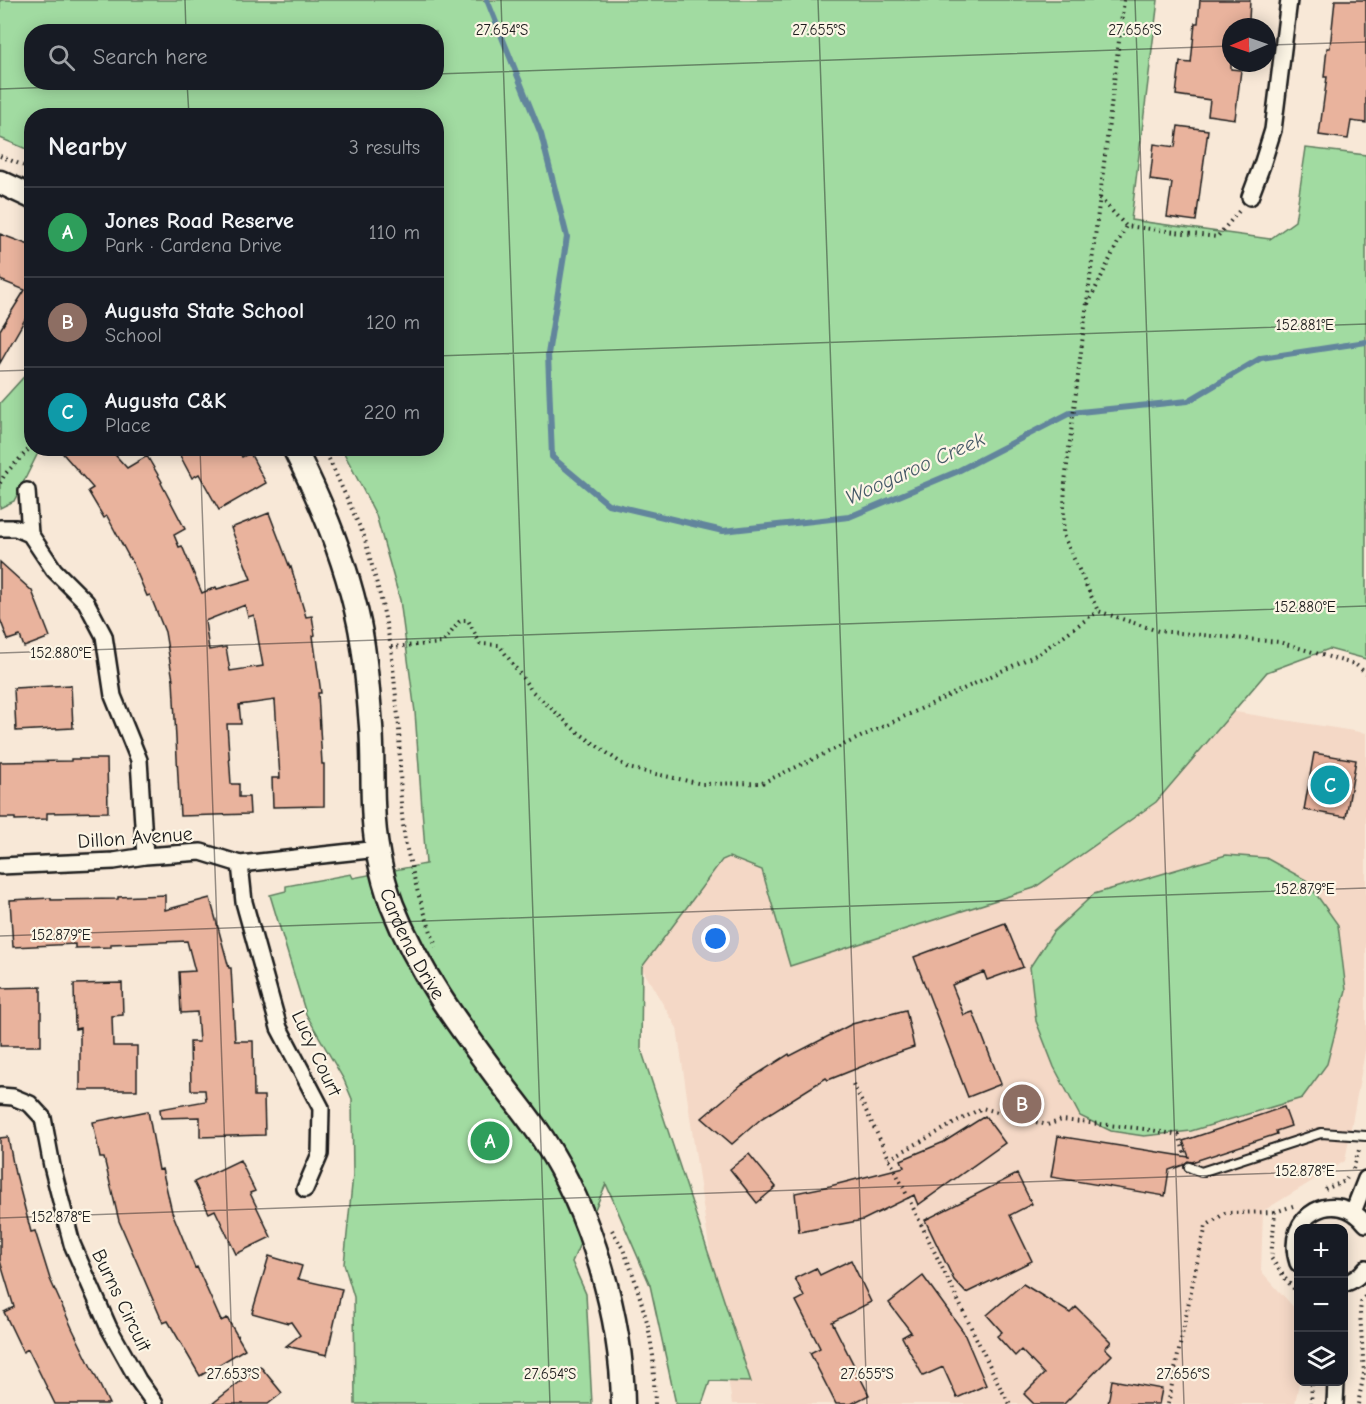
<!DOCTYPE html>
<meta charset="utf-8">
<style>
:root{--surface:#171b24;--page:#20242c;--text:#f1f3f6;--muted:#9ea1a6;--line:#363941;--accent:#d1495b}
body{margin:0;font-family:"Comic Neue",sans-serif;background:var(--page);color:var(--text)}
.controls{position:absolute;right:18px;bottom:18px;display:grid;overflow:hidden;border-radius:12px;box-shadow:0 3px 15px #0003}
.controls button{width:54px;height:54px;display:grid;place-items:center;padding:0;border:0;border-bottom:2px solid var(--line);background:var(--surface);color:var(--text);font:30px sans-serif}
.compass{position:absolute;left:1222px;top:18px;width:54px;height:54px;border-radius:50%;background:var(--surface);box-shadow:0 3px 15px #0003;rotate:268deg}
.you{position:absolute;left:716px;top:939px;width:21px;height:21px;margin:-15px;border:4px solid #fff;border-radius:50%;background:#1a73e8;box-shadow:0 0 0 9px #1a73e833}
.badge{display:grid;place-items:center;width:39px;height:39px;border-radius:50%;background:var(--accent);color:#fff;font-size:20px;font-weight:700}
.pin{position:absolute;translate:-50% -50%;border:3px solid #fff;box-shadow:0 2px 6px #0006}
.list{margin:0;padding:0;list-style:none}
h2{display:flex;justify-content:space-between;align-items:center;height:78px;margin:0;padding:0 24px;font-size:26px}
h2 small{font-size:20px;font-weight:400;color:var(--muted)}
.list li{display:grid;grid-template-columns:39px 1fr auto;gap:18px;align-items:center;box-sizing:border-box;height:90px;padding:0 24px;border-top:2px solid var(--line)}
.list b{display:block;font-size:22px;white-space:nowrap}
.list p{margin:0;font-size:20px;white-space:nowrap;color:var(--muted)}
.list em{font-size:20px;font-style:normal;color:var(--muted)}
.icon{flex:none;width:33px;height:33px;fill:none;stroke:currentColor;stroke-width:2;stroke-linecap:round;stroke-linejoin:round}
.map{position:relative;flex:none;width:1366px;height:1404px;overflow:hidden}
.search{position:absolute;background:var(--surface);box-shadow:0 3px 15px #0003;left:24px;top:24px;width:420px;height:66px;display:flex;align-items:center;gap:15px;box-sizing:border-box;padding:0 21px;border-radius:24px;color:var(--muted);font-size:22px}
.panel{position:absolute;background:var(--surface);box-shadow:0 3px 15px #0003;left:24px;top:108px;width:420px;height:348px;border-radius:24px}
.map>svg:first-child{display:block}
</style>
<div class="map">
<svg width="1366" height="1404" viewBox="0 0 1366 1404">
<rect width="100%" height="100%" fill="#f8e8d7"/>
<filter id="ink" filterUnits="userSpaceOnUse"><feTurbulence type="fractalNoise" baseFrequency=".0167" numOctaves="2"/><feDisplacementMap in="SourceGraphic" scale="12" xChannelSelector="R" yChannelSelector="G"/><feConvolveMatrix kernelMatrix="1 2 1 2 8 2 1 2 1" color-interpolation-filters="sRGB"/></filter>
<g filter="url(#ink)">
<path fill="#f4d8c6" d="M1111 692 1366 733V1046L1345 1161 1263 1211 1261 1271 1298 1312 1299 1382 1295 1404H732L677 1028 641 967 739 838Z"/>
<path fill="#a1dba1" stroke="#5e7c5e" stroke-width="1.5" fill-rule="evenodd" d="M0 0H1158L1131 220 1270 239 1295 221 1306 148 1366 155V659L1329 649 1267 672 1156 802 1034 888 790 966 762 870 729 857 722 860 642 967 641 1049 751 1382 710 1381 702 1404H676L650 1285 606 1184 572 1262 586 1294 592 1404H355L354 1297 344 1264 353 1175 352 1099 344 1080 306 1014 270 895 286 891V886L351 874 353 878 426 864 415 712 400 600 376 515 342 449 436 448V116H32L31 151 0 138ZM32 32H436V82H32Z
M31 369 32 448 42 449 38 453 14 501 0 508V403Z
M1226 855 1266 858 1306 880 1338 925 1346 990 1327 1064 1302 1098 1191 1131 1144 1136 1111 1131 1080 1116 1054 1067 1036 1021 1030 967 1053 932 1094 894Z"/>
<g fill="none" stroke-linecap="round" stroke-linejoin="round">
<path stroke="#62859c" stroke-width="6" d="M487 0 541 134 567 237 548 354 552 457 608 504 723 531 849 517 956 472 1070 413 1188 401 1261 358 1366 342"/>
</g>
<path fill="#e9b39d" stroke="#1c1c1c" stroke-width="1.5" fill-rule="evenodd" d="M1200 0H1250L1249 20 1242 19 1241 27H1231V69L1241 70 1235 119 1208 115 1210 100 1176 95 1180 62 1191 63 1195 23H1198Z
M1335 0H1366V123L1351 121 1348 139 1319 135 1327 77H1324L1327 48H1330Z
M1178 126 1208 130 1196 221 1167 217 1172 183 1150 180 1154 144 1175 147Z
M0 234 32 246V307L0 363V330L25 290 0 280Z
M58 448H109L127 468 147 456 162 482 161 483 185 529 174 535 179 547 182 546 202 593 216 587 217 589 251 579 231 528 269 513 290 568 291 567 306 617 312 616 315 635 313 636 321 693H318L322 764H324V806L273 807 272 778H280L275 700 239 705 241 724H227L231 784H239V797H249L250 814 180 816 173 680 165 632 150 595 147 596 131 559H130L107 516 104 518 88 491 93 488ZM245 605 248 617 254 615 263 666 230 671 226 647 209 650 205 621Z
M176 448H238L242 457 250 453 266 483 219 510 199 474 192 478Z
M0 562 32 591 50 637 24 647 20 636 8 640 0 619Z
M71 685 73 728 16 731 14 688Z
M1314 753 1356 760 1346 817 1304 810Z
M71 759H107L108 812 47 813V819L15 820V818H0V762L71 761Z
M165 895V910L210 898 229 968H231L235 1041H253L254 1096H264L265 1135 200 1137V1117L161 1118 160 1109 206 1101 205 1090H191L190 1042H199L197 1012 181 1013 179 972 195 971 187 941 111 944V947L75 948V944L13 947 10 900 51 898V900L118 899V897Z
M1005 923 1023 967 987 980 984 972 952 985 964 1015 973 1012 1001 1084 968 1097 914 957Z
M122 983 123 1015 112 1016 113 1046H137V1090H80V1028L75 1029 74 984Z
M41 987V1046H0V988Z
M906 1010 914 1047 888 1056 828 1080 826 1078 762 1118 732 1144 702 1118 742 1084 789 1054 790 1056 852 1024Z
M1284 1107 1291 1126 1276 1131 1277 1134 1192 1162 1188 1161 1183 1165 1169 1170 1165 1196 1051 1177 1058 1136 1189 1157 1183 1141Z
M148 1111 159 1170 162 1169 172 1212 195 1268 197 1267 221 1321 227 1318 245 1349 200 1376 168 1321 163 1323 119 1221 104 1158H100L93 1122Z
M985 1116 1005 1143 918 1205 914 1195 863 1220 799 1232 795 1193 830 1186 904 1167 901 1160 944 1142Z
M8 1137 15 1174H16L31 1232 35 1231 50 1279 72 1328 109 1404H55L28 1349 23 1352 4 1312 14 1307 0 1261V1138Z
M749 1154 776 1187 757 1203 730 1169Z
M240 1160 255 1191 250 1193 271 1237 236 1254 215 1210 209 1213 194 1182Z
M1017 1174 1032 1204 1010 1215 1032 1261 966 1293 954 1280 925 1220Z
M269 1256 302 1266 298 1279 342 1289 327 1355 286 1346 300 1335 291 1322 288 1323 252 1313Z
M851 1260 871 1302 832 1322 869 1395 851 1404H836L810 1353 820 1348 796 1301 804 1297 795 1278 816 1268 820 1275Z
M923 1276 963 1331 986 1385 957 1398 943 1367 923 1376 902 1337 911 1332 889 1303Z
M1023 1284 1070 1313 1076 1307 1111 1342 1105 1348 1112 1355 1064 1404H1034L1024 1394 1044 1374 1021 1350 1015 1356 997 1336 1002 1332 987 1315Z
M260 1366 282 1393 268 1404H212Z
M1112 1380 1162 1389 1159 1404H1108Z"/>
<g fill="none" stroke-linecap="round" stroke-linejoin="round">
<defs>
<path id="lane" d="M1189 1167 1201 1172 1321 1133 1366 1136"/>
<path id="street" d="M1250 197 1262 165 1273 130 1289 0
M27 491 30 534 54 570 86 602 104 636 113 696 139 760 145 856
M0 528H16L30 534
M240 864 244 902 279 1028 321 1108 320 1154 305 1189
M0 866 114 861 145 856 201 852 240 864 378 849
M0 1096 13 1097 30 1104 43 1118 52 1166 72 1244 109 1328 138 1380 155 1404
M1353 1212 1366 1179
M1298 1263C1282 1215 1336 1186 1366 1224
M1344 1284C1353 1281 1360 1276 1366 1268
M1335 1404 1336 1382"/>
<g id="secondary">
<path d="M0 182 32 197"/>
<path id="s1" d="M294 448C323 505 346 561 359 623 366 656 368 691 371 726 373 751 372 778 373 803 374 837 380 873 392 905 419 974 462 1030 506 1089 519 1106 532 1122 543 1139 591 1212 622 1317 623 1404"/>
</g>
</defs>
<use href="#lane" stroke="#1c1c1c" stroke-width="12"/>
<use href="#street" stroke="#1c1c1c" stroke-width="20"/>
<use href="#secondary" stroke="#1c1c1c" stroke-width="27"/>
<path stroke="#1c1c1c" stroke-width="4" stroke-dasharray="1.5 4.5" stroke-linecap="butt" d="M1124 0 1065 482 1063 535 1098 611 1158 631 1279 642 1356 665 1366 673
M0 156 32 169
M1100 198 1126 226 1217 237 1240 210
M1088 304 1126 226
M324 448 364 536 381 599 391 647 399 727 401 806 405 842 418 893 436 947
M0 483 5 474 32 446
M391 647 443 643 459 622 462 620H468L480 644 499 645 532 691 575 730 628 768 702 784 762 783 1038 654 1098 611
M853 1084 1001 1389 1010 1404
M889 1159 982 1108 1047 1125 1062 1120 1145 1129 1179 1135 1185 1155
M1353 1169 1360 1147
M1325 1189 1345 1181 1347 1178
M1293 1206 1275 1212 1271 1258 1287 1281 1298 1293
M612 1230 623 1249 634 1277 648 1325 653 1356 655 1404
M1168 1404 1196 1267 1206 1226 1225 1213 1275 1212
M1311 1404 1312 1382
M1358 1404 1364 1373 1360 1313 1361 1302 1366 1295"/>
<use href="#lane" stroke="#fcf5e5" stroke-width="8"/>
<use href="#street" stroke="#fcf5e5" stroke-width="15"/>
<use href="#secondary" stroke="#fcf5e5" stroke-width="22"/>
</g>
</g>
<path fill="none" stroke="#1c1c1c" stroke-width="1.5" stroke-opacity="0.45" d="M185 0 186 32M501 0 550 1404M818 0 867 1404M1135 0 1184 1404M1267 45 1366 42M436 74 1231 46M187 82 189 116M0 89 197 82M436 356 1366 324M0 371 32 370M200 448 234 1404M0 653 1366 606M0 936 1366 888M0 1218 1366 1170"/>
<g text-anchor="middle" stroke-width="4.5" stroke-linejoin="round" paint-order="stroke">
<g font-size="20" fill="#1c1c1c" stroke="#fcf5e5">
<text transform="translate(135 837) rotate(-4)" y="7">Dillon Avenue</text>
<text dy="7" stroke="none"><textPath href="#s1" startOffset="516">Cardena Drive</textPath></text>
<text transform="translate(317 1053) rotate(65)" y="7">Lucy Court</text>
<text transform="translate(122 1300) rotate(64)" y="7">Burns Circuit</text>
</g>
<g font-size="21" font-style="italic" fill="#455967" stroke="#fcf5e5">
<text transform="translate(915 468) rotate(-24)" y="7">Woogaroo Creek</text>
</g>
</g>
<g font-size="15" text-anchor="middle" fill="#1c1c1c" stroke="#fcf5e5" stroke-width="4.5" stroke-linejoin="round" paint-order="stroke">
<text x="502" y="35">27.654°S</text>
<text x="819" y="35">27.655°S</text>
<text x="1135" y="35">27.656°S</text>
<text x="1305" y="330">152.881°E</text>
<text x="1305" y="612">152.880°E</text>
<text x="61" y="658">152.880°E</text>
<text x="1305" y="894">152.879°E</text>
<text x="61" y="940">152.879°E</text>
<text x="1305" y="1176">152.878°E</text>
<text x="61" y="1222">152.878°E</text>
<text x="233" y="1379">27.653°S</text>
<text x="550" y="1379">27.654°S</text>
<text x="867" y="1379">27.655°S</text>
<text x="1183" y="1379">27.656°S</text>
</g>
</svg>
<div class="controls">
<button>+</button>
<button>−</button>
<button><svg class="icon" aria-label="layers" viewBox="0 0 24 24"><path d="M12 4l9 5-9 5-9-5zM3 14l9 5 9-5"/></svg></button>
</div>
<svg class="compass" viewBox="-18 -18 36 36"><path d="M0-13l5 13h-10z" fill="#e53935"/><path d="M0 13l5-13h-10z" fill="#9ea1a6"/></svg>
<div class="you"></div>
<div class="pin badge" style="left:490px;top:1141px;background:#2e9e5b">A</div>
<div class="pin badge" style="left:1022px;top:1104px;background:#8d6e63">B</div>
<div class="pin badge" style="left:1330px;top:785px;background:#0f9aa8">C</div>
<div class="search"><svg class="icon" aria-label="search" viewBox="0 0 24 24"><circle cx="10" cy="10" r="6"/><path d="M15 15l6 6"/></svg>Search here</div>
<section class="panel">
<h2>Nearby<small>3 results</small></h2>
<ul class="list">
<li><span class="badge" style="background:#2e9e5b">A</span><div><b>Jones Road Reserve</b><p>Park · Cardena Drive</p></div><em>110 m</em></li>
<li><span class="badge" style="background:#8d6e63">B</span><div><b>Augusta State School</b><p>School</p></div><em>120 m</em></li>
<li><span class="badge" style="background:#0f9aa8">C</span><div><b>Augusta C&amp;K</b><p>Place</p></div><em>220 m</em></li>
</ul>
</section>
</div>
